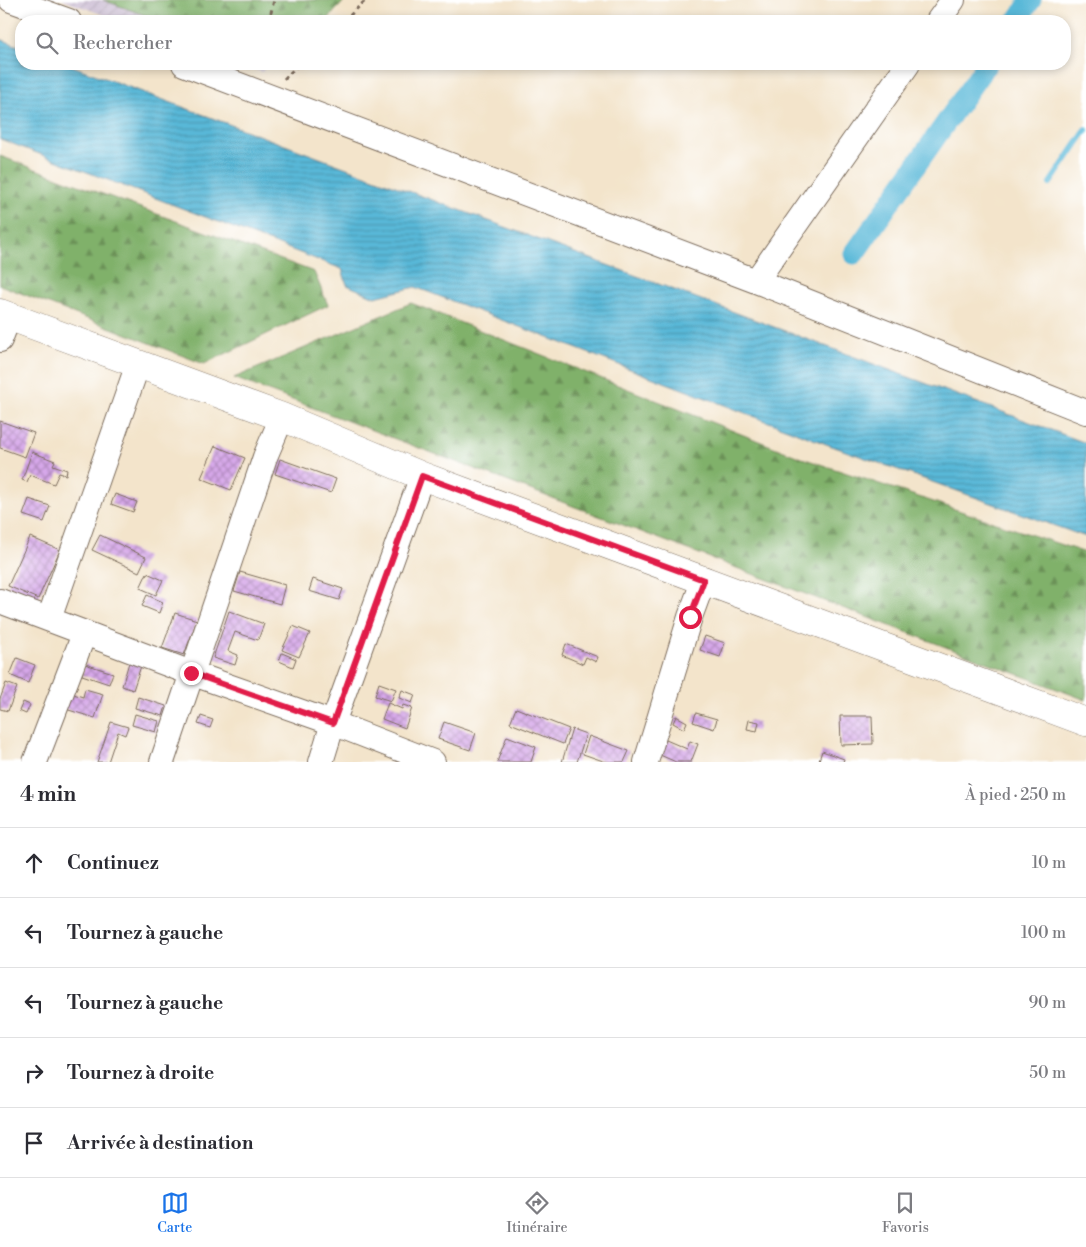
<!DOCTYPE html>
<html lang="fr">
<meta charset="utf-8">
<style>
:root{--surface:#fff;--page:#f2f2f3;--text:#2b2b33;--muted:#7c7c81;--line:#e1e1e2;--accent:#1a73e8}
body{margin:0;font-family:"Libre Bodoni",serif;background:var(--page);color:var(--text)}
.stop{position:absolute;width:15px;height:15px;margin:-11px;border:4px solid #e11d48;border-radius:50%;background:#fff}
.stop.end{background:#e11d48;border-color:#fff;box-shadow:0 1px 5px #0008}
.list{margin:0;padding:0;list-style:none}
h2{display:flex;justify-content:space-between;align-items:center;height:65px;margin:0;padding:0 20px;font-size:21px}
h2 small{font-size:16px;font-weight:400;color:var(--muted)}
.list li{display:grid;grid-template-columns:32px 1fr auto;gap:15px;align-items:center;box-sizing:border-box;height:70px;padding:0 20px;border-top:1px solid var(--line)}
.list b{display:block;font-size:19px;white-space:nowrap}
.list em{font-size:16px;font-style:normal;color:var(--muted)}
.icon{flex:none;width:28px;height:28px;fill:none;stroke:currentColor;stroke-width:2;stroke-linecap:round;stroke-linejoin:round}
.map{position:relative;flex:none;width:1086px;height:762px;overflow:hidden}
.search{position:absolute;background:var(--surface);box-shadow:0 2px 8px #0003;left:15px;right:15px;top:15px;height:55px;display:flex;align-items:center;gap:12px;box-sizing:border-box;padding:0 18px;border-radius:20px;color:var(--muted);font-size:19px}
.sheet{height:415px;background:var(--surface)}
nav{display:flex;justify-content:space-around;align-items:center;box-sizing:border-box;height:70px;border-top:1px solid var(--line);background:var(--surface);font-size:14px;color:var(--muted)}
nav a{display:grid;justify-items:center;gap:2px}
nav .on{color:var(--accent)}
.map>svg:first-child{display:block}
</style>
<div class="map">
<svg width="1086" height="762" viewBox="0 0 1086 762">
<defs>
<pattern id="industrial-furrows" width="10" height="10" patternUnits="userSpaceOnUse" patternTransform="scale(1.25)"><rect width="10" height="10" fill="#ccbed4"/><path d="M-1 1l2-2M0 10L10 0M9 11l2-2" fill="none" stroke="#b0a3b6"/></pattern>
<pattern id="forest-firs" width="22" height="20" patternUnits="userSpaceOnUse" patternTransform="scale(1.25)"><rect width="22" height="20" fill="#80b16b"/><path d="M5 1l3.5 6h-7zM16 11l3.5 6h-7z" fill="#6a9057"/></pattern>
<pattern id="water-rules" width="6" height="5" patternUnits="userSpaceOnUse" patternTransform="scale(1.25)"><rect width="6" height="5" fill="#59b8d8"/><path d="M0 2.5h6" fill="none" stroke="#4b96af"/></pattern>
<pattern id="building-cross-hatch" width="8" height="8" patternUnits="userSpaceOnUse" patternTransform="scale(1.25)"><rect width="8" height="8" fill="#d6a7e9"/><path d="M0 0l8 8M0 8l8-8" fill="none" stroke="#af88bc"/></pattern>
</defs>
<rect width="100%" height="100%" fill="#fff"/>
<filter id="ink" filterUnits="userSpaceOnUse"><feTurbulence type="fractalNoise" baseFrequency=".02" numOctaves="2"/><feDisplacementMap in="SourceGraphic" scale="10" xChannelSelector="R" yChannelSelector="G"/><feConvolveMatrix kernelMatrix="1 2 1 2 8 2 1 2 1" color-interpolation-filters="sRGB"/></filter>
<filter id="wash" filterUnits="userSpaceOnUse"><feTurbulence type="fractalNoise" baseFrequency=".0096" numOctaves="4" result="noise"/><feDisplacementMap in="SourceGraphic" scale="20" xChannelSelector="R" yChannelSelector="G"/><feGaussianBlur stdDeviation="1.12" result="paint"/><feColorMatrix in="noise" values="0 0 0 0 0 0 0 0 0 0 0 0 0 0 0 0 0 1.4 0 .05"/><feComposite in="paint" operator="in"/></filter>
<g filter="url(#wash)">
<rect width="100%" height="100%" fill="#f3e4cb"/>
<path fill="url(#industrial-furrows)" d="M62 0H314L298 21H121Z
M239 64H268L262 72Z"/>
<path fill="url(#forest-firs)" stroke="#5e6e44" d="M103 0H345L326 21H161Z
M0 156 314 272 328 305 204 364 0 285Z
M411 303 799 457 1086 553V700L234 378Z"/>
<path fill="url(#water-rules)" stroke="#4a717b" d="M0 39 21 47V64H67L1086 443V537L829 445 415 287 375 297 347 285 342 269 0 139Z"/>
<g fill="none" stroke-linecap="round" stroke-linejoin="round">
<path stroke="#59b8d8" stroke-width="6" d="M1050 183 1086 130"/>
<path stroke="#59b8d8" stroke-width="21" d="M1017 21 1031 0
M854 254 987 64"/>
</g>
<g id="blocks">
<path fill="url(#building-cross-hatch)" d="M0 421 34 433 25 457 0 448Z
M215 446 245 458 231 490 201 478Z
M32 452 55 461 53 465 67 470 66 475 59 473 54 484 30 475 27 482 22 480Z
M280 459 336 479 331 493 275 474Z
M115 494 137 502 133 512 111 504Z
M29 499 50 506 44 522 23 515Z
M100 535 146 557 139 572 92 550Z
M30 537 60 550 38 599 8 586Z
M240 572 285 585 280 604 234 591Z
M147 573 163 580 156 595 140 588Z
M313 579 343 589 339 600 309 591Z
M147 595 163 602 159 613 142 606Z
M229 611 264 624 258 640 235 632 228 651 238 655 235 665 213 658Z
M175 613 197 620 184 655 162 648Z
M293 626 310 633 299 657 282 650Z
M705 636 725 643 720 657 700 650Z
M566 644 598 657 596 662 586 657 583 664 562 655Z
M282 653 296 659 293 667 279 661Z
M17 658 35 665 28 683 10 675Z
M130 659 142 663 133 690 122 686Z
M85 664 113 673 109 684 82 675Z
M6 683 17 687 8 711 0 709V699Z
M379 683 396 689 391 701 375 696Z
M85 689 103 694 95 718 62 708 67 692 83 697Z
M402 690 415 695 412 703 399 698Z
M138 697 166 706 163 716 135 708Z
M23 702 30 705 26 714 19 711Z
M388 703 402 709 403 705 412 708 405 728 382 719Z
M516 708 569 729 563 744 510 723Z
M696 713 717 719 714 729 693 722Z
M135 714 159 721 156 732 132 725Z
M201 716 213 720 210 728 198 724Z
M676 716 687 722 684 729 673 723Z
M840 716H872L873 744 841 745Z
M749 720 759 722 757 731 747 729Z
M111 722 128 727 125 735 118 732 108 762H97Z
M444 722 476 733 470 750 438 739Z
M572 729 586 734 577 762H562Z
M507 736 536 747 531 762H497Z
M589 736 629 751 624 762H606L583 754Z
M666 740 687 749 690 741 698 744 691 762H676L660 755Z
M822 751 844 759 843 762H825L819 760Z"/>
</g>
</g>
<g filter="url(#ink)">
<use href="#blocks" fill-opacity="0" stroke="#7b6b5b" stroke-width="1"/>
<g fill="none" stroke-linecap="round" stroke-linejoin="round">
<defs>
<path id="minor" d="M11 0 69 21
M938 21 953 0
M184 64 756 281 1086 412
M756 281 908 64
M0 340 9 317
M0 601 191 673 333 723 433 762
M49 619 138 364
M35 762 84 634
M162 762 265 457 282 417
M321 762 333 723 422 476
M646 762 690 617 704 579"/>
<path id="major" d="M0 313 282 417 422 476 1086 722"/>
</defs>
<use href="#minor" stroke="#7b6b5b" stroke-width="26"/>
<use href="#major" stroke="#7b6b5b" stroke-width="29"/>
<path stroke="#7b6b5b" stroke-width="3" stroke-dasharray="4 4" stroke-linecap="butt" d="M269 21 274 0
M344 21 366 0
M284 79 299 64"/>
<use href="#minor" stroke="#fff" stroke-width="24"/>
<use href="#major" stroke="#fff" stroke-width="28"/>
</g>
</g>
<g fill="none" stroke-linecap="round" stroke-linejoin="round" filter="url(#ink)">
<path stroke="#e11d48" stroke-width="6" d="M191 673 333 723 422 476 704 580 690 617"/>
</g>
</svg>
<div class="stop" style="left:690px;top:617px"></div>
<div class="stop end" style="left:191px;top:673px"></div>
<div class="search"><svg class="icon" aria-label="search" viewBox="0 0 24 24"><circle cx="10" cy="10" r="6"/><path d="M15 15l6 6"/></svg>Rechercher</div>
</div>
<section class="sheet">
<h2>4 min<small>À pied · 250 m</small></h2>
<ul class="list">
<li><svg class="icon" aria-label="ahead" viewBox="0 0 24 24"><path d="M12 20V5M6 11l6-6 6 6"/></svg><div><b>Continuez</b></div><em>10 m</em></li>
<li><svg class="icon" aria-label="left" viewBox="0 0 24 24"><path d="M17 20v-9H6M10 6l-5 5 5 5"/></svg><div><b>Tournez à gauche</b></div><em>100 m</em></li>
<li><svg class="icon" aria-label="left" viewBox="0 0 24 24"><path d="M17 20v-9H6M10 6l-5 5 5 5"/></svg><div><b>Tournez à gauche</b></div><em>90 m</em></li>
<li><svg class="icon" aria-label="right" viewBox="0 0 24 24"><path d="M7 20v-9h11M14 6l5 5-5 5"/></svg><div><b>Tournez à droite</b></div><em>50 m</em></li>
<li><svg class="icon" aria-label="arrive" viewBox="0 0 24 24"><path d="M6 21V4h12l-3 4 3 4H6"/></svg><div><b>Arrivée à destination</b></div></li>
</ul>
</section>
<nav>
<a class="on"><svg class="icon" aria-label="map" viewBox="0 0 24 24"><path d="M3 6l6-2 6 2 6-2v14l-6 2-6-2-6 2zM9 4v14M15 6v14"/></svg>Carte</a>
<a><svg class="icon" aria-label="directions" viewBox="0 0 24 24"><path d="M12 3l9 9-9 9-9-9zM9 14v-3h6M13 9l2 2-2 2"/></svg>Itinéraire</a>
<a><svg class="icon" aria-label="saved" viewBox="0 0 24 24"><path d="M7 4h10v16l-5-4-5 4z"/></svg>Favoris</a>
</nav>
